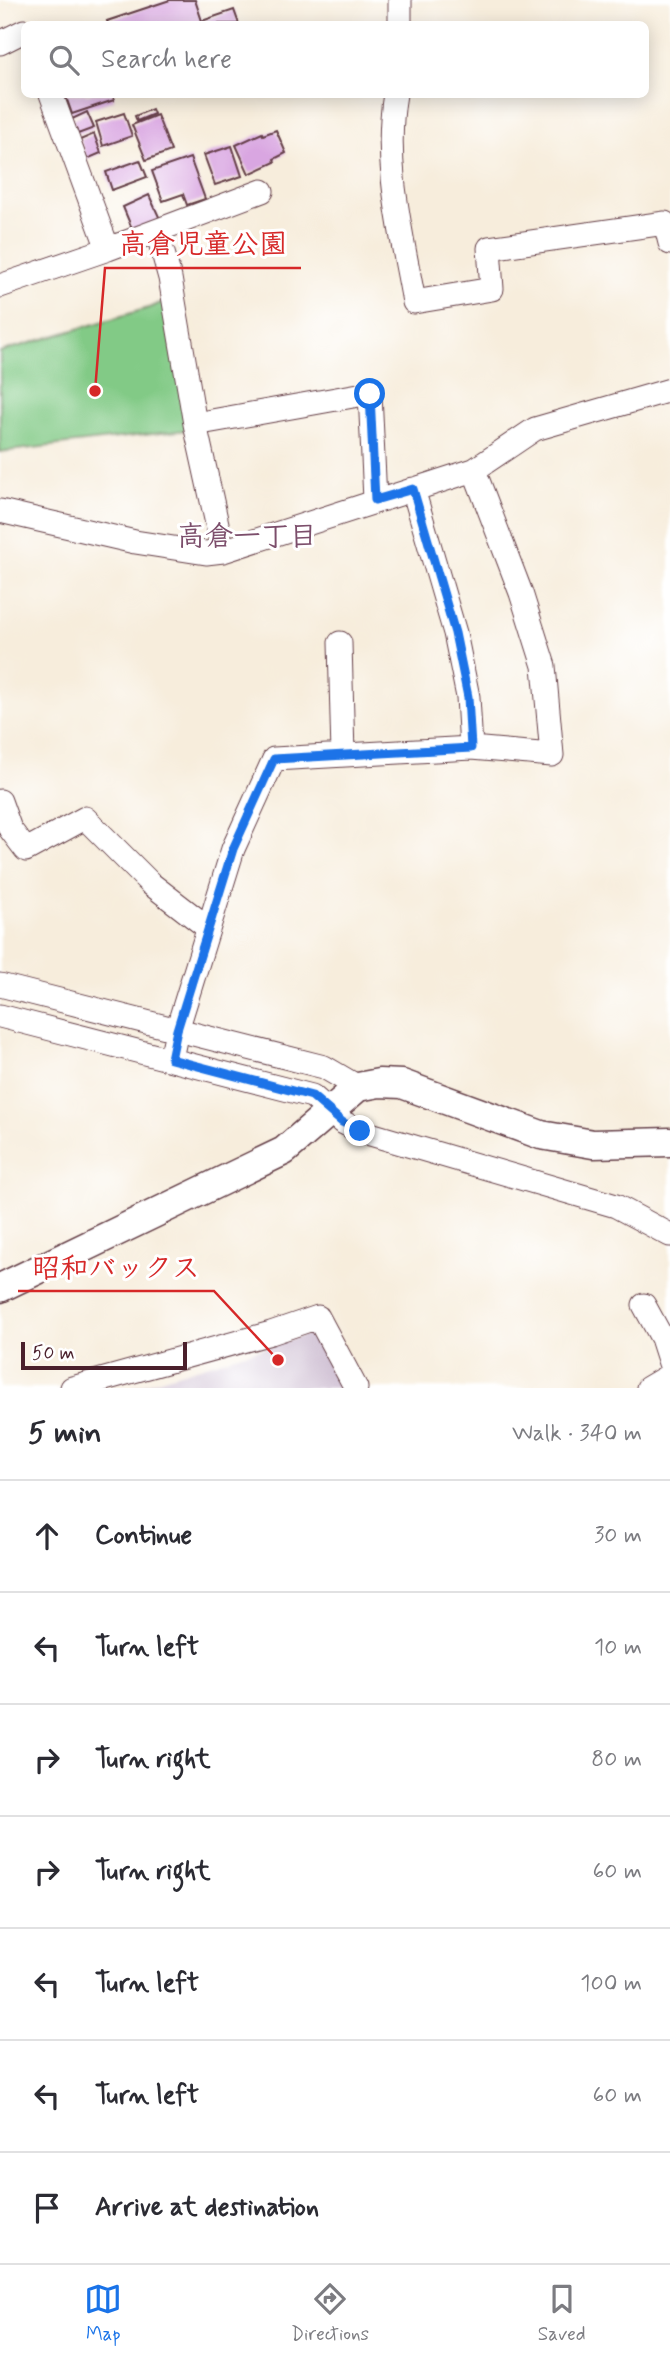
<!DOCTYPE html>
<meta charset="utf-8">
<style>
:root{--surface:#fff;--page:#f2f2f3;--text:#2b2b33;--muted:#7c7c81;--line:#e1e1e2;--accent:#1a73e8}
body{margin:0;font-family:Mynerve,"Klee One",sans-serif;background:var(--page);color:var(--text)}
.scale{position:absolute;left:21px;bottom:18px;width:166px;box-sizing:border-box;padding-left:7px;border:4px solid #4a1f2b;border-top:0;font-size:19px;line-height:24px;white-space:nowrap;color:#4a1f2b;-webkit-text-stroke:5px #fff;paint-order:stroke}
.stop{position:absolute;width:21px;height:21px;margin:-16px;border:5px solid #1a73e8;border-radius:50%;background:#fff}
.stop.end{background:#1a73e8;border-color:#fff;box-shadow:0 2px 7px #0008}
.list{margin:0;padding:0;list-style:none}
h2{display:flex;justify-content:space-between;align-items:center;height:91px;margin:0;padding:0 28px;font-size:30px}
h2 small{font-size:23px;font-weight:400;color:var(--muted)}
.list li{display:grid;grid-template-columns:46px 1fr auto;gap:21px;align-items:center;box-sizing:border-box;height:112px;padding:0 28px;border-top:2px solid var(--line)}
.list b{display:block;font-size:26px;white-space:nowrap}
.list em{font-size:23px;font-style:normal;color:var(--muted)}
.icon{flex:none;width:38px;height:38px;fill:none;stroke:currentColor;stroke-width:2;stroke-linecap:round;stroke-linejoin:round}
.map{position:relative;flex:none;width:670px;height:1388px;overflow:hidden}
.search{position:absolute;background:var(--surface);box-shadow:0 4px 18px #0003;left:21px;right:21px;top:21px;height:77px;display:flex;align-items:center;gap:18px;box-sizing:border-box;padding:0 24px;border-radius:10px;color:var(--muted);font-size:26px}
.sheet{height:875px;background:var(--surface)}
nav{display:flex;justify-content:space-around;align-items:center;box-sizing:border-box;height:98px;border-top:2px solid var(--line);background:var(--surface);font-size:19px;color:var(--muted)}
nav a{display:grid;justify-items:center;gap:4px}
nav .on{color:var(--accent)}
.map>svg:first-child{display:block}
</style>
<div class="map">
<svg width="670" height="1388" viewBox="0 0 670 1388">
<rect width="100%" height="100%" fill="#fff"/>
<filter id="ink" filterUnits="userSpaceOnUse"><feTurbulence type="fractalNoise" baseFrequency=".0143" numOctaves="2"/><feDisplacementMap in="SourceGraphic" scale="14" xChannelSelector="R" yChannelSelector="G"/><feConvolveMatrix kernelMatrix="1 2 1 2 8 2 1 2 1" color-interpolation-filters="sRGB"/></filter>
<filter id="wash" filterUnits="userSpaceOnUse"><feTurbulence type="fractalNoise" baseFrequency=".00686" numOctaves="4" result="noise"/><feDisplacementMap in="SourceGraphic" scale="28" xChannelSelector="R" yChannelSelector="G"/><feGaussianBlur stdDeviation="1.57" result="paint"/><feColorMatrix in="noise" values="0 0 0 0 0 0 0 0 0 0 0 0 0 0 0 0 0 1.4 0 .05"/><feComposite in="paint" operator="in"/></filter>
<g filter="url(#wash)">
<rect width="100%" height="100%" fill="#f7eddc"/>
<path fill="#cebed2" d="M318 1331 346 1388H131Z"/>
<path fill="#82ca86" stroke="#667458" stroke-width="2" d="M173 297 196 429 0 452V352L152 307Z"/>
<g id="blocks">
<path fill="#d9a6e1" d="M170 0H195L202 21 234 10 239 24H108L107 21Z
M65 94H113L114 100 72 114Z
M152 109 154 114 137 121 135 116Z
M87 112 94 128 78 134 72 119Z
M124 113 132 136 103 146 96 122Z
M157 115 171 151 146 160 132 125Z
M276 130 286 153 274 159 275 162 249 174 236 145 262 133 263 135Z
M94 134 101 153 87 159 80 140Z
M232 146 242 176 215 185 204 155Z
M190 158 205 199 187 205 183 194 163 201 152 171Z
M140 160 147 177 112 190 106 172Z
M149 195 160 219 133 231 123 207Z"/>
</g>
</g>
<g filter="url(#ink)">
<use href="#blocks" fill-opacity="0" stroke="#643e46" stroke-width="2"/>
<g fill="none" stroke-linecap="round" stroke-linejoin="round">
<defs>
<path id="minor" d="M400 24V0
M0 43 24 31
M51 94 108 249
M395 94C383 164 402 234 414 302L492 289 489 248 665 223 670 243
M157 231 170 278 195 424 223 551
M0 286 108 249 262 191
M195 424 370 393 375 500
M413 489 455 633 468 697 471 748
M0 511 135 542 206 553 223 551 474 470 535 429 670 390
M340 643 343 755
M0 801 10 829 26 850 85 818 151 884 208 928
M0 985 324 1067 358 1087
M0 1016 312 1096 342 1122 360 1131 616 1206 670 1235
M171 1059 177 1030 233 849 274 759 471 748 552 755 544 666 521 593 474 470
M644 1305 662 1338 670 1363
M72 1388 271 1333 318 1317 356 1388
M648 1388 670 1375"/>
<path id="tertiary" d="M0 1288 284 1151 358 1087 379 1083 402 1084 541 1135 593 1144 670 1142"/>
</defs>
<use href="#minor" stroke="#643e46" stroke-width="25"/>
<use href="#tertiary" stroke="#643e46" stroke-width="31"/>
<use href="#minor" stroke="#fff" stroke-width="23"/>
<use href="#tertiary" stroke="#fff" stroke-width="28"/>
</g>
</g>
<g fill="none" stroke-linecap="round" stroke-linejoin="round" filter="url(#ink)">
<path stroke="#1a73e8" stroke-width="9" d="M360 1131 342 1122 312 1096 171 1059 177 1030 233 849 274 759 471 748 468 697 455 633 413 489 375 500 370 394"/>
</g>
<g text-anchor="middle" stroke-width="6" stroke-linejoin="round" paint-order="stroke">
<g font-size="28" font-weight="bold" fill="#7c4e6b" stroke="#fff">
<text x="247" y="545">高倉一丁目</text>
</g>
</g>
<path fill="none" stroke="#d62828" stroke-width="2.5" d="M95 391L105 268H301M278 1360L214 1291H18"/>
<g fill="#d62828" stroke="#fff" stroke-width="2.5">
<circle cx="95" cy="391" r="7"/>
<circle cx="278" cy="1360" r="7"/>
</g>
<g font-size="28" text-anchor="middle" font-weight="bold" fill="#d62828" stroke="#fff" stroke-width="6" stroke-linejoin="round" paint-order="stroke">
<text x="203" y="253">高倉児童公園</text>
<text x="116" y="1277">昭和バックス</text>
</g>
</svg>
<div class="scale">50 m</div>
<div class="stop" style="left:370px;top:394px"></div>
<div class="stop end" style="left:360px;top:1131px"></div>
<div class="search"><svg class="icon" aria-label="search" viewBox="0 0 24 24"><circle cx="10" cy="10" r="6"/><path d="M15 15l6 6"/></svg>Search here</div>
</div>
<section class="sheet">
<h2>5 min<small>Walk · 340 m</small></h2>
<ul class="list">
<li><svg class="icon" aria-label="ahead" viewBox="0 0 24 24"><path d="M12 20V5M6 11l6-6 6 6"/></svg><div><b>Continue</b></div><em>30 m</em></li>
<li><svg class="icon" aria-label="left" viewBox="0 0 24 24"><path d="M17 20v-9H6M10 6l-5 5 5 5"/></svg><div><b>Turn left</b></div><em>10 m</em></li>
<li><svg class="icon" aria-label="right" viewBox="0 0 24 24"><path d="M7 20v-9h11M14 6l5 5-5 5"/></svg><div><b>Turn right</b></div><em>80 m</em></li>
<li><svg class="icon" aria-label="right" viewBox="0 0 24 24"><path d="M7 20v-9h11M14 6l5 5-5 5"/></svg><div><b>Turn right</b></div><em>60 m</em></li>
<li><svg class="icon" aria-label="left" viewBox="0 0 24 24"><path d="M17 20v-9H6M10 6l-5 5 5 5"/></svg><div><b>Turn left</b></div><em>100 m</em></li>
<li><svg class="icon" aria-label="left" viewBox="0 0 24 24"><path d="M17 20v-9H6M10 6l-5 5 5 5"/></svg><div><b>Turn left</b></div><em>60 m</em></li>
<li><svg class="icon" aria-label="arrive" viewBox="0 0 24 24"><path d="M6 21V4h12l-3 4 3 4H6"/></svg><div><b>Arrive at destination</b></div></li>
</ul>
</section>
<nav>
<a class="on"><svg class="icon" aria-label="map" viewBox="0 0 24 24"><path d="M3 6l6-2 6 2 6-2v14l-6 2-6-2-6 2zM9 4v14M15 6v14"/></svg>Map</a>
<a><svg class="icon" aria-label="directions" viewBox="0 0 24 24"><path d="M12 3l9 9-9 9-9-9zM9 14v-3h6M13 9l2 2-2 2"/></svg>Directions</a>
<a><svg class="icon" aria-label="saved" viewBox="0 0 24 24"><path d="M7 4h10v16l-5-4-5 4z"/></svg>Saved</a>
</nav>
